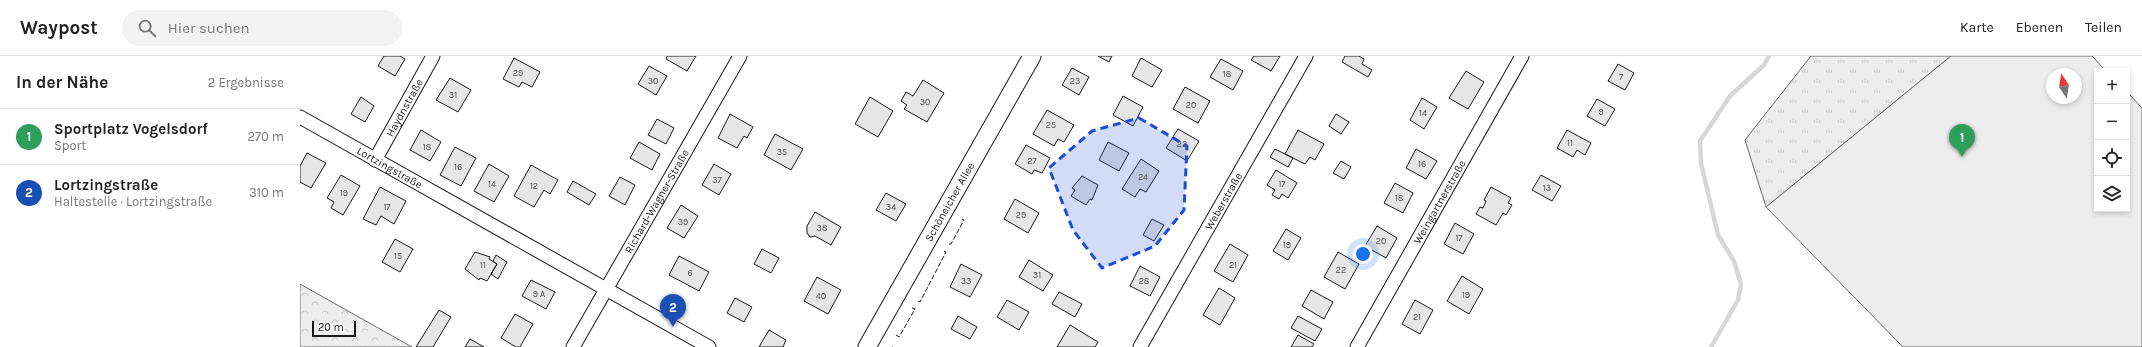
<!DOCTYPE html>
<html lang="de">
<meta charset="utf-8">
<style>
:root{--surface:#fff;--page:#f2f2f2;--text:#222;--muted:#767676;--line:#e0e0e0;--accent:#1a73e8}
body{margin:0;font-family:Karla,sans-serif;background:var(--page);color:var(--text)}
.controls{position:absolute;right:12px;top:12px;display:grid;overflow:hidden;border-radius:0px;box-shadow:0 2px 6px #0003}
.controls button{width:36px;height:36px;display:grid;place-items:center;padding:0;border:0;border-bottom:1px solid var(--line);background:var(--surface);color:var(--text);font:20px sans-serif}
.compass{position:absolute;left:1746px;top:12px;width:36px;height:36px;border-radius:50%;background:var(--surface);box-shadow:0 2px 6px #0003;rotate:348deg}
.scale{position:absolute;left:12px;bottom:10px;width:44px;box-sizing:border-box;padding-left:4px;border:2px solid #1a1a1a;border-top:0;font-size:11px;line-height:14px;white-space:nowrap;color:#1a1a1a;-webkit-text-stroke:3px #fff;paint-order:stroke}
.you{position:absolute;left:1063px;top:198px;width:14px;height:14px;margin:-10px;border:3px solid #fff;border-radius:50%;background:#1a73e8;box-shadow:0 0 0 6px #1a73e833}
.badge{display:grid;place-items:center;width:26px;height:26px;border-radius:50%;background:var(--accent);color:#fff;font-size:13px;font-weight:700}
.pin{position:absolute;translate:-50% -33px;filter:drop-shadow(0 1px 2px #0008)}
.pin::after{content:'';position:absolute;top:21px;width:14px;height:12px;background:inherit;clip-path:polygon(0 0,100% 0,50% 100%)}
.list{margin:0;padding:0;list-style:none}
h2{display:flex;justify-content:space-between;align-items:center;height:52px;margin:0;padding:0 16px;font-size:17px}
h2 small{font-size:13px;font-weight:400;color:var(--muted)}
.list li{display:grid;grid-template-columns:26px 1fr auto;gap:12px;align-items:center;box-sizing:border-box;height:56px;padding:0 16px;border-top:1px solid var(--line)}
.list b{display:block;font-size:15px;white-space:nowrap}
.list p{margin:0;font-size:13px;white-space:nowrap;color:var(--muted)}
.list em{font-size:13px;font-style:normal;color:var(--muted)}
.icon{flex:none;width:22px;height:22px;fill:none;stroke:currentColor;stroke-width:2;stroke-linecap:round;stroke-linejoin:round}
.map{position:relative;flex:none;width:1842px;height:291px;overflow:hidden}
header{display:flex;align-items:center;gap:24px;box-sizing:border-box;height:56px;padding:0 20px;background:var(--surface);border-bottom:1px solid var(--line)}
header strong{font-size:19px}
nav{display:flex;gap:22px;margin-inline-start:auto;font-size:14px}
.search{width:280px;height:36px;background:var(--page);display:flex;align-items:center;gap:10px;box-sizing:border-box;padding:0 14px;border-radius:22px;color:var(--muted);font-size:15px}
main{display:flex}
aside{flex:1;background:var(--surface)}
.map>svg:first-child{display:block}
</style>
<header>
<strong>Waypost</strong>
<div class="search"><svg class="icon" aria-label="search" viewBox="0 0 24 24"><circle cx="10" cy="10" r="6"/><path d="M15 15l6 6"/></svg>Hier suchen</div>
<nav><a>Karte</a><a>Ebenen</a><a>Teilen</a></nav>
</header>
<main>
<aside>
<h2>In der Nähe<small>2 Ergebnisse</small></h2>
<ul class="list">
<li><span class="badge" style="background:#2e9e5b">1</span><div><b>Sportplatz Vogelsdorf</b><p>Sport</p></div><em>270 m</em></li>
<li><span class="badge" style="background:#1a4fb4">2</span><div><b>Lortzingstraße</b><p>Haltestelle · Lortzingstraße</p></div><em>310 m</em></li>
</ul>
</aside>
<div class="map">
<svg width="1842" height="291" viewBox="0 0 1842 291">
<defs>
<pattern id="grass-tufts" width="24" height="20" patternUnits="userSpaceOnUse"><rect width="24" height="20" fill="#ededed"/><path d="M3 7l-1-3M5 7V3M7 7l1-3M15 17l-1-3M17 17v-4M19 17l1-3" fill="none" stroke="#cbcbcb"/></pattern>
<pattern id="park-crowns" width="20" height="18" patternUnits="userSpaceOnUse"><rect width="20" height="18" fill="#ededed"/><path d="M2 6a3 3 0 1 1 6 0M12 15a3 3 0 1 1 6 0" fill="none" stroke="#cbcbcb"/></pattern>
</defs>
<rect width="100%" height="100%" fill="#fff"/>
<path fill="url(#grass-tufts)" stroke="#6a6a6a" d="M1511 0H1651L1466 151 1445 84Z"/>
<path fill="url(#park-crowns)" stroke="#6a6a6a" d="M0 228 112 291H0Z"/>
<path fill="#ededed" stroke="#6a6a6a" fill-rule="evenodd" d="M1651 0H1792L1806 15H1797V153H1827V36L1842 52V291H1603L1466 151ZM1752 18H1776V42H1752Z"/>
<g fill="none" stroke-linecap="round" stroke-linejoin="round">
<path stroke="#d7d7d7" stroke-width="4.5" d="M1411 291 1438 244 1441 228 1434 205 1418 179 1401 107 1400 85 1430 40 1464 9 1469 0"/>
</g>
<path fill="#e6e6e6" stroke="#1a1a1a" d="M84 0H100L105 3 95 20 78 10Z
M367 0H396L387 15 366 3Z
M798 0H812L809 6Z
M954 0H980L971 15 951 4Z
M1045 0H1059L1064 3 1062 8 1072 14 1068 21 1042 6Z
M214 2 240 16 232 31 222 26 219 31 203 23Z
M841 2 862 14 852 31 832 20Z
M921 3 943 15 933 34 910 21Z
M1318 8 1334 17 1325 34 1308 25Z
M349 10 367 20 356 39 338 28Z
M772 12 789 21 779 39 762 29Z
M1166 15 1184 26 1168 53 1149 42Z
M150 22 171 34 158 56 136 44Z
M623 24 644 37 627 66 604 53 607 49 601 45 606 36 613 40Z
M885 31 910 45 898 67 873 53Z
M823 40 843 51 833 70 813 59Z
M61 41 74 50 65 66 51 58Z
M570 41 593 55 578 81 555 68Z
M1122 42 1137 51 1124 73 1110 64Z
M1297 43 1315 53 1305 70 1287 60Z
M747 54 774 69 764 86 758 83 754 90 733 78Z
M430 58 453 71 447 82 444 80 437 92 418 82Z
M1036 58 1049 66 1041 78 1029 70Z
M357 63 374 72 366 88 348 79Z
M878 73 899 85 887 105 866 92Z
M121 74 141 86 130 105 110 94Z
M998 74 1024 88 1015 104 1010 101 1005 108 985 98Z
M1267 74 1291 87 1285 99 1277 94 1273 101 1257 92Z
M475 78 503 93 491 114 464 99Z
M339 86 360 98 352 114 330 102Z
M808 86 829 97 819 115 799 104Z
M726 89 750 102 742 117 734 114 732 118 715 108Z
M155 91 176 102 161 130 140 119Z
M975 93 993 102 988 111 970 101Z
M1116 93 1137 105 1126 123 1106 112Z
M7 97 26 107 11 132 0 126V110Z
M841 103 859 115 846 136 840 133 835 141 822 133Z
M1041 105 1051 111 1044 123 1033 117Z
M189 108 209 120 194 146 174 135Z
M414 108 431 118 419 139 402 129Z
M231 109 258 124 250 138 244 134 234 151 214 140Z
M976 114 997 127 988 142 982 138 979 143 972 139 975 134 967 129Z
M41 119 60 130 43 159 31 152 34 146 27 142Z
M1241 119 1261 130 1252 145 1232 134Z
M782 120 798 129 792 144 790 143 786 149 771 140 775 134 772 132Z
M320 121 335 129 325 149 309 140Z
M273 125 296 138 289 149 267 136Z
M1095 127 1113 137 1103 157 1084 147Z
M80 131 106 145 94 168 81 160 76 169 63 163Z
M1191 131 1211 142 1208 147 1212 149 1206 159 1203 157 1196 169 1176 158 1180 151 1183 152 1186 145 1184 144Z
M586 137 606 148 596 165 576 154Z
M715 143 739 157 728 177 704 163Z
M381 149 398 160 384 182 367 172Z
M515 156 541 171 531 189 515 180 510 181 507 177V170Z
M852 163 864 169 854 185 843 179Z
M1155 167 1174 178 1163 198 1144 188Z
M1077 170 1097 182 1086 202 1065 190Z
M986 173 1001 182 988 204 973 195Z
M95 183 113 193 100 216 82 206Z
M930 188 948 199 933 226 914 215Z
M462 193 479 202 471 217 454 208Z
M175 196 190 201 189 203 197 208 187 225 180 222 179 224 165 213Z
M1038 196 1059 208 1045 233 1024 221Z
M196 199 207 206 198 223 191 218 197 208 193 205Z
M379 200 409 216 399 235 369 219Z
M729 204 753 219 743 235 719 221Z
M661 208 682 219 670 241 650 231Z
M840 210 860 221 850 240 830 230Z
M1162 220 1183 233 1169 258 1147 245Z
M517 221 541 234 528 258 504 245Z
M231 224 255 236 246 253 222 240Z
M919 232 935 242 920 269 903 259Z
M1011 234 1033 246 1024 263 1002 250Z
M759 236 782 248 775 261 752 248Z
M435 242 452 251 444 266 427 257Z
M707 244 729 256 719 274 697 261Z
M1115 244 1133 254 1120 278 1102 268Z
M139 254 151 261 133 291H116Z
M215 258 233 268 220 291H216L201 282Z
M658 260 677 271 670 283 651 273Z
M998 260 1022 273 1015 285 991 272Z
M770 269 798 286 795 291H757Z
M469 274 486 284 483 291H459Z
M998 279 1014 288 1012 291H991Z
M170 283 184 291H165Z"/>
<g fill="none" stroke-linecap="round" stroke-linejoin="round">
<defs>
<g id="minor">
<path id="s1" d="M0 61 409 291"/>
<path id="s2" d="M75 104 133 0"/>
<path id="s3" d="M273 291 440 0"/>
<path id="s4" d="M840 291 1006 0"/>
<path id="s5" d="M1057 291 1222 0"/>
</g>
<g id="tertiary">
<path id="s6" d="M567 291 732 0"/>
</g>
</defs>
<use href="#minor" stroke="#1a1a1a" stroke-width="15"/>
<use href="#tertiary" stroke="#1a1a1a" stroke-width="19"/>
<use href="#minor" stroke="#fff" stroke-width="13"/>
<use href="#tertiary" stroke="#fff" stroke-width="17"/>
<path stroke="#1a1a1a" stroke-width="1" stroke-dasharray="5 2" stroke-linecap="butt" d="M649 188H651L664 164 662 163
M618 245 620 246 646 196 644 195
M596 279 599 281 615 253 612 252
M592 291H593"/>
</g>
<path fill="#1d4ed8" fill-opacity="0.2" stroke="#1d4ed8" stroke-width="3" stroke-dasharray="8 5" stroke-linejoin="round" d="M839 62 887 90 884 154 855 190 802 212 773 174 749 112 792 75Z"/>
<g text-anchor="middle" stroke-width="3" stroke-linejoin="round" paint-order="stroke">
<g font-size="9" fill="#4d4d4d">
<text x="218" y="20">29</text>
<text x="927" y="21">18</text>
<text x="1321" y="24">7</text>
<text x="353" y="28">30</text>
<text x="775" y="28">23</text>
<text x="153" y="42">31</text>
<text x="625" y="49">30</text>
<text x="891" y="52">20</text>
<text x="1301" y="59">9</text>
<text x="1123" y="60">14</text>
<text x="751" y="72">25</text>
<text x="1270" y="90">11</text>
<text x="882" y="91">22</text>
<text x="127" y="94">18</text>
<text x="482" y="99">35</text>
<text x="732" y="108">27</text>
<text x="1122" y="111">16</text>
<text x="158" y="114">16</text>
<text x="843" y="124">24</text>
<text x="417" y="127">37</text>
<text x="192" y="131">14</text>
<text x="982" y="131">17</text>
<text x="234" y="133">12</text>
<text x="1247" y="135">13</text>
<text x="44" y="140">19</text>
<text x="1099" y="145">18</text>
<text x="87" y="154">17</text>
<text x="591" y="154">34</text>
<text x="721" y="162">29</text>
<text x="383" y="169">39</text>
<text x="522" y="175">38</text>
<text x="1159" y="185">17</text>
<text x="1081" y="188">20</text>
<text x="987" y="192">19</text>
<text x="98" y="203">15</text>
<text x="183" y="212">11</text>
<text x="933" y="212">21</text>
<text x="1041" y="217">22</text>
<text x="390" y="220">6</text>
<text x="737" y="222">31</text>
<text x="666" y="228">33</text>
<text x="844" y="228">28</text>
<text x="239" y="241">9 A</text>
<text x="1166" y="242">19</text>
<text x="521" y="243">40</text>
<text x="1117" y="264">21</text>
</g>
<g font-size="11" fill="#1a1a1a" stroke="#fff">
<text dy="4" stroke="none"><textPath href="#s2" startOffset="60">Haydnstraße</textPath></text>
<text dy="4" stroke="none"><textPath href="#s1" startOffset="103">Lortzingstraße</textPath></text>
<text dy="4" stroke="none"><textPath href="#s3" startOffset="168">Richard-Wagner-Straße</textPath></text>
<text dy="4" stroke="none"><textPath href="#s4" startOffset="168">Weberstraße</textPath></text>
<text dy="4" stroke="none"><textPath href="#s6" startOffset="167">Schöneicher Allee</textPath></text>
<text dy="4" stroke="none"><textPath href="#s5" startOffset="167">Weingartnerstraße</textPath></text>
</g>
</g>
</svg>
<div class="controls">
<button>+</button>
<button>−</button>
<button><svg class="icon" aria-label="locate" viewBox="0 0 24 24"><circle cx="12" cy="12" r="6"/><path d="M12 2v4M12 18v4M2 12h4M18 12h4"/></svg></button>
<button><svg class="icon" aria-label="layers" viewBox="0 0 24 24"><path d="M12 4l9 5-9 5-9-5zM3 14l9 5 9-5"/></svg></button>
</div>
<svg class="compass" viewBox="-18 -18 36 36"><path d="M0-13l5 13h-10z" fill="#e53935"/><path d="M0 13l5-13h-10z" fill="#767676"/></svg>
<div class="scale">20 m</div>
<div class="you"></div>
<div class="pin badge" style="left:1662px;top:101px;background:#2e9e5b">1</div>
<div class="pin badge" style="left:373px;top:271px;background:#1a4fb4">2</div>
</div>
</main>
